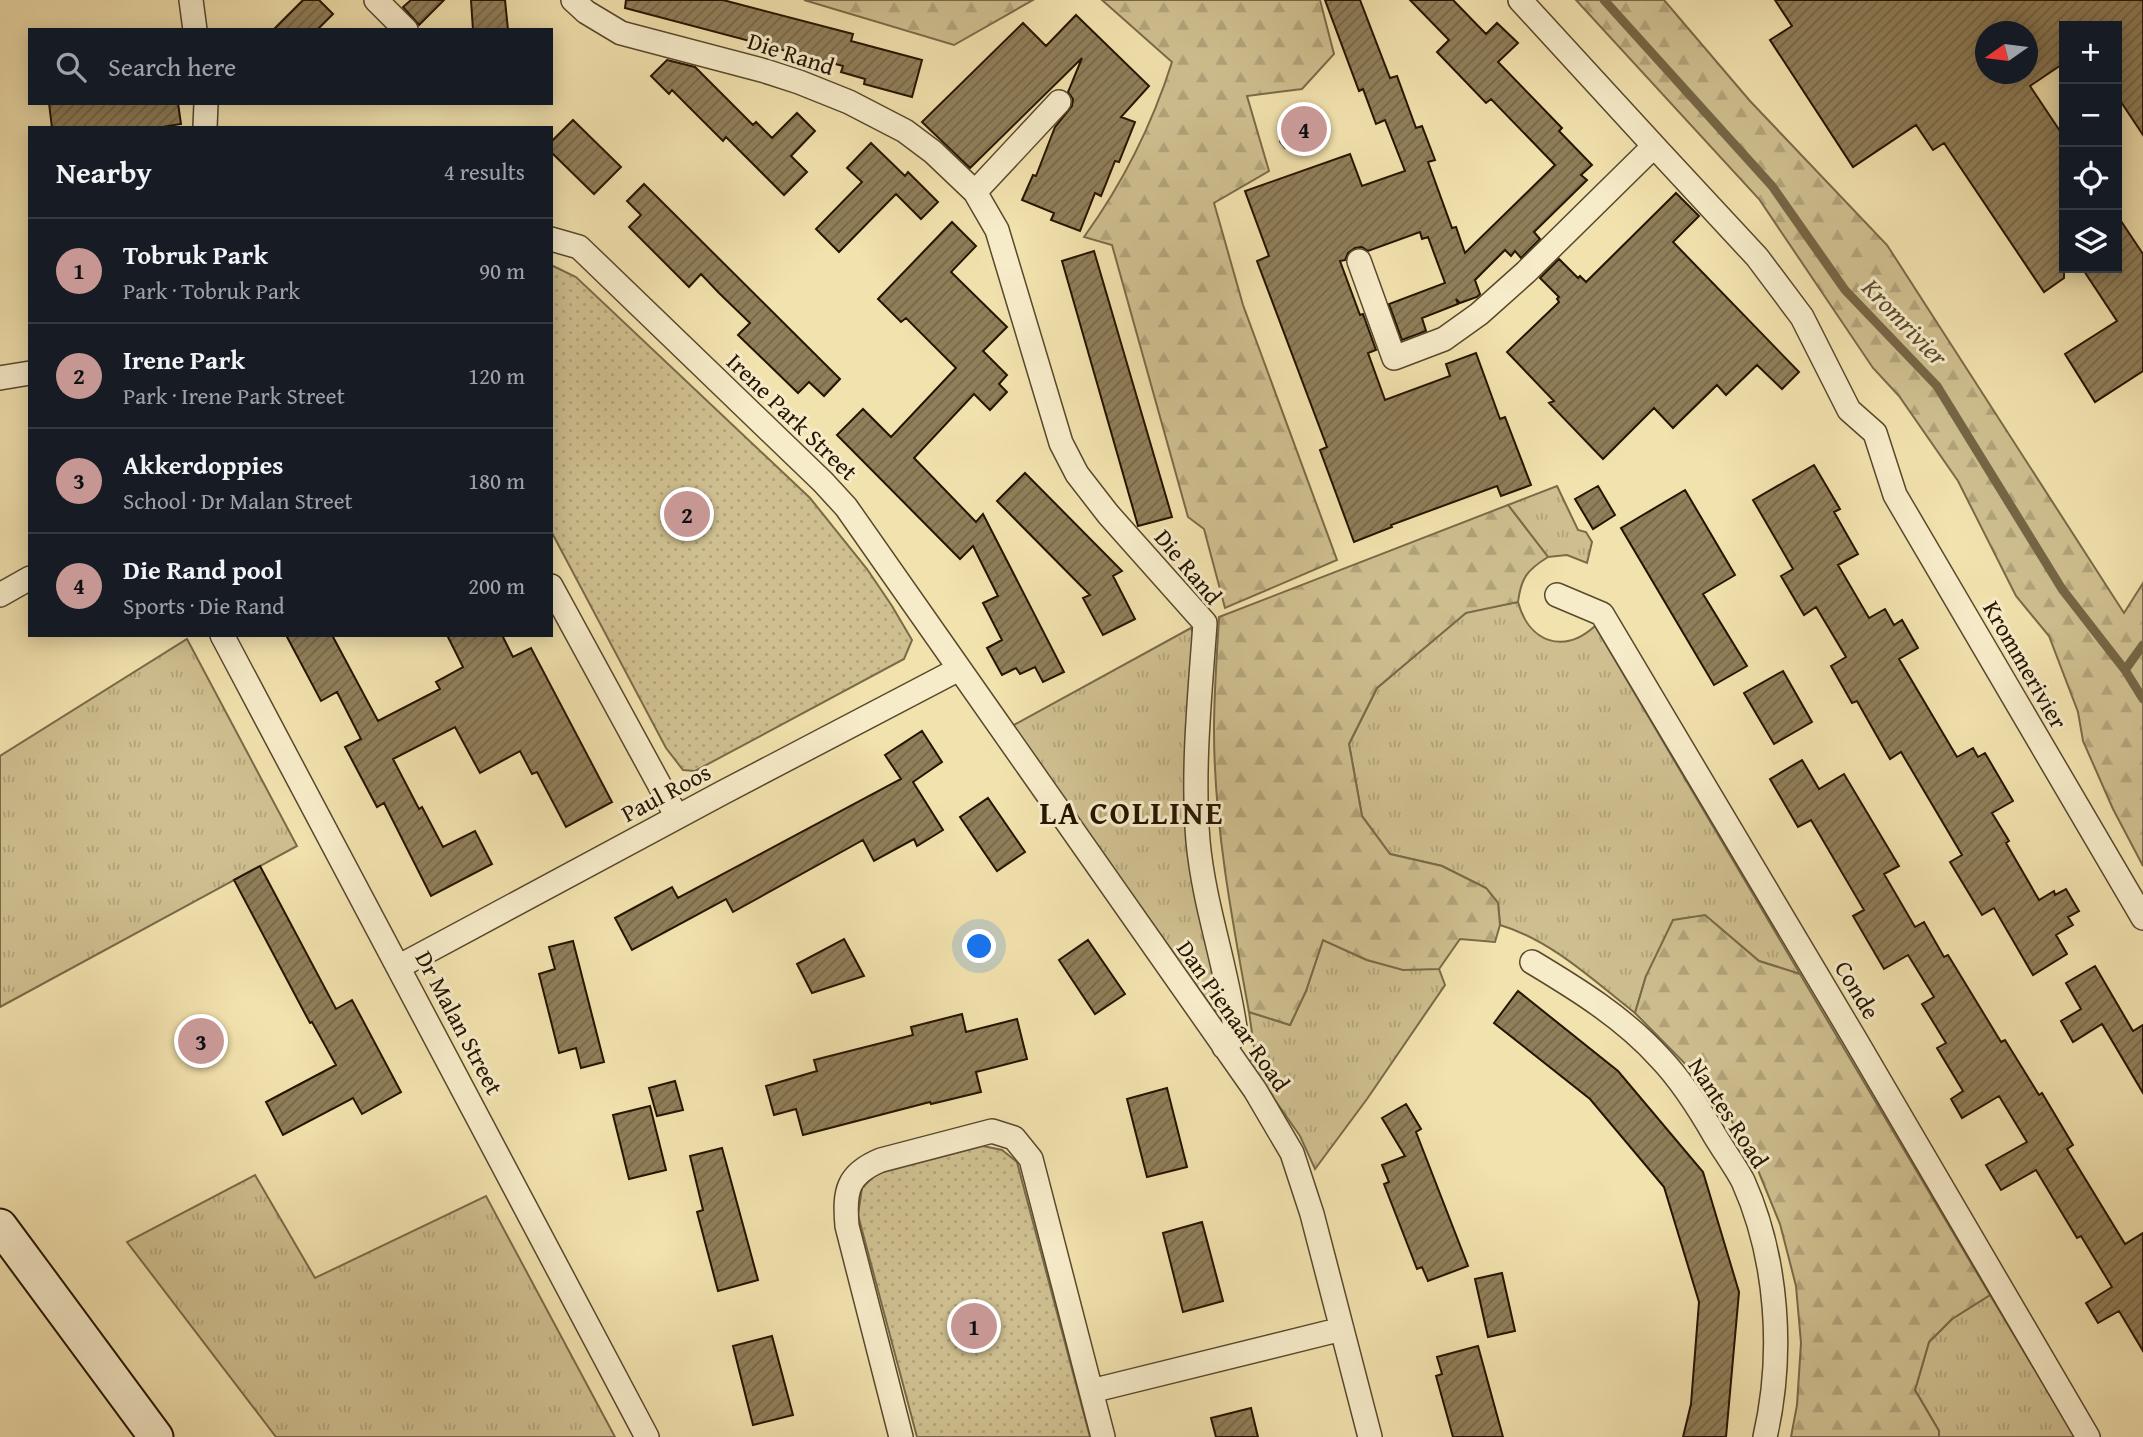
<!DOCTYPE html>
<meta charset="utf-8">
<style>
:root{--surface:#171b24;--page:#20242c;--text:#f1f3f6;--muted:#9ea1a6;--line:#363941;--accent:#c59692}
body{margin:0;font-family:"Gentium Book Plus",serif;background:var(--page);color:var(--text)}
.controls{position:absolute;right:21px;top:21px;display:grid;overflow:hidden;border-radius:0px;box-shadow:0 4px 18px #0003}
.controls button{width:63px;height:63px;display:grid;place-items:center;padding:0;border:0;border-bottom:2px solid var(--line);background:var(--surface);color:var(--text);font:35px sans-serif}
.compass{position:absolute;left:1975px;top:21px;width:63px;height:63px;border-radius:50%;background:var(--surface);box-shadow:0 4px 18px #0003;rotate:256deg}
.you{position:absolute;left:980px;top:947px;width:24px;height:24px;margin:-18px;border:5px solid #fff;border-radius:50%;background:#1a73e8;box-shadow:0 0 0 10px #1a73e833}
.badge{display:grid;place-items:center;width:46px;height:46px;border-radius:50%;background:var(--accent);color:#111;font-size:23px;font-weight:700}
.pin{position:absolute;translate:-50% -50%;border:4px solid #fff;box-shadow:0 2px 7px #0006}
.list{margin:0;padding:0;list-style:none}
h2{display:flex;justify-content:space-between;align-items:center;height:91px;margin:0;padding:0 28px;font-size:30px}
h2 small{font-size:23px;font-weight:400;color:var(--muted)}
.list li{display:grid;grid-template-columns:46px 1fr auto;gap:21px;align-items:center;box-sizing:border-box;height:105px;padding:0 28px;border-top:2px solid var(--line)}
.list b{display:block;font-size:26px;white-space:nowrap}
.list p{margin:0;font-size:23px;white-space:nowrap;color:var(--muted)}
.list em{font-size:23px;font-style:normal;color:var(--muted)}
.icon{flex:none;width:38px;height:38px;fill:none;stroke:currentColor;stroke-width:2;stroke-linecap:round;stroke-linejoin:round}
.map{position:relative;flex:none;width:2143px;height:1437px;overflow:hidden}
.search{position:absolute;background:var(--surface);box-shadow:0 4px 18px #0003;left:28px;top:28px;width:525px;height:77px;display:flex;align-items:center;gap:18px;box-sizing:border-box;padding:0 24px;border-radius:0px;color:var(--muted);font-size:26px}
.panel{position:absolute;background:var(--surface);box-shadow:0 4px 18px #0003;left:28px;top:126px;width:525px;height:511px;border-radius:0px}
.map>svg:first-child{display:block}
</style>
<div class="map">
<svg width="2143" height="1437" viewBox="0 0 2143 1437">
<defs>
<pattern id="grass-tufts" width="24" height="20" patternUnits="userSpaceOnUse" patternTransform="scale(1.75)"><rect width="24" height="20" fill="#cfbf90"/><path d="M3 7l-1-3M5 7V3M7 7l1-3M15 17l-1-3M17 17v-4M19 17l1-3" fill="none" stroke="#b2a37a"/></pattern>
<pattern id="forest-firs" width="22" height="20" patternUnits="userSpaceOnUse" patternTransform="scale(1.75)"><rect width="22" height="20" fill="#cfbf90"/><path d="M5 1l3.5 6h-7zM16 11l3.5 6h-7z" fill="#b2a37a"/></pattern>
<pattern id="park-dots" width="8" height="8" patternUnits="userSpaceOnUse" patternTransform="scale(1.75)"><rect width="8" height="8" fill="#cfbf90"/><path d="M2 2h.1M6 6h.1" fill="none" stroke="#b2a37a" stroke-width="1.8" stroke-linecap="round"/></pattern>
<pattern id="water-rules" width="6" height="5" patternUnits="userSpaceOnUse" patternTransform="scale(1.75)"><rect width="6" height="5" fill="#ac9c73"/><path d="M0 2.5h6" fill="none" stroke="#8c7e5c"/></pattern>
<pattern id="building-hatch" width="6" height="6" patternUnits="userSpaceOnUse" patternTransform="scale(1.75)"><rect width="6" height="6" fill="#907f5a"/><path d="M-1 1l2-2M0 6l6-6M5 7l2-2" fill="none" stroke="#756748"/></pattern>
</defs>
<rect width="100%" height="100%" fill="#f2e2ae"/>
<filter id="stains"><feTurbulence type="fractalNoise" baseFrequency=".00286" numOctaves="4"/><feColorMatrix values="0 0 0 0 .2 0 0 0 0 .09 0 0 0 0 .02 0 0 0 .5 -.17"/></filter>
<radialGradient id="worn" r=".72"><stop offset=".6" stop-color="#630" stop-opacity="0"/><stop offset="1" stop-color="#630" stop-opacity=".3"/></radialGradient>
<path fill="url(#grass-tufts)" stroke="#7a6a48" stroke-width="2" d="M1557 486 1578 530 1586 532 1592 542 1587 563 1567 555 1548 557 1508 505Z
M1518 602C1529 642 1563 655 1595 626L1800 974 1759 961 1706 916 1646 976 1635 1013C1594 981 1551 940 1500 925L1498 903 1486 888 1442 866 1390 854 1362 816 1349 744 1377 688 1466 612Z
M1191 628 1201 649 1193 683 1221 1010 1218 1012 1214 1010 1012 726Z
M187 639 297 846 0 1007V756Z
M1323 940 1367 960 1403 969H1439L1445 985 1367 1099 1315 1169 1300 1136 1249 1063 1255 1054 1249 1012 1290 1025 1306 991Z
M255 1175 315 1278 486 1196 615 1437H276L127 1242Z
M1990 1295 2075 1437H1939V1431L1915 1390 1929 1342 1952 1319Z"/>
<path fill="url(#forest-firs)" stroke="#7a6a48" stroke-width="2" d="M804 0H1033L954 45Z
M1102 0H1320L1334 54 1302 89 1247 96 1269 171 1214 203 1243 305 1337 560 1225 608 1204 529 1188 517 1112 245 1084 237C1123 183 1152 125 1172 62Z
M1576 0H1664L1750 101 1887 245 2124 613 2143 583V866L2113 809 2083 741 2078 712 2049 636 2016 596 1958 481 1899 396 1873 368 1759 199Z
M1508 505 1548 557C1527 570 1521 578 1518 602L1466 613 1377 688 1349 744 1362 816 1390 854 1442 866 1486 888 1498 903 1500 925 1495 942 1460 939 1439 969 1403 970 1367 960 1323 940 1306 991 1290 1025 1249 1012C1232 920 1214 824 1214 730 1214 692 1217 654 1219 617Z
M1705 915 1759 961 1800 974 1990 1295 1952 1319 1929 1342 1915 1390 1939 1431V1437H1791L1797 1405 1801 1343 1796 1286 1780 1224 1753 1158 1718 1097 1635 1013 1646 976 1673 920Z"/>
<path fill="url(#park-dots)" stroke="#7a6a48" stroke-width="2" d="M551 265 576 277 810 498 867 569 892 606 912 640 904 659 695 771 683 770 666 748 551 531Z
M983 1146 1002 1150 1017 1162 1090 1437H917L858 1215 862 1188 876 1174Z"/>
<path fill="url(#water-rules)" stroke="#766645" stroke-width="2" d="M1308 108H1311L1321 125V136L1285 148 1280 142V133L1303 116 1304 110Z"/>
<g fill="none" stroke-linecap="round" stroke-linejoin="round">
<path stroke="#766645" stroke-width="9" d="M1604 0 1772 186 1845 290 1937 386 2062 589 2125 670 2143 699
M2125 670 2143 645"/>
</g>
<path fill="url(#building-hatch)" stroke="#251400" stroke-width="2" fill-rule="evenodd" d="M303 0H319L333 14 317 30H273Z
M411 0H444L419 25 403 7Z
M471 0H505L508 30H473Z
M626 0H723L853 34 851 41 922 60 912 97 864 84 865 79 841 72 843 66 775 48V51L748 44 750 41 625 8Z
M1325 0H1360L1390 78 1397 76 1416 128 1422 126 1435 160 1428 162 1452 228 1456 227 1465 253 1555 165 1491 99 1486 103 1437 52 1449 40 1410 0H1453L1486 34 1497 23 1518 43 1498 62 1562 128 1559 131 1592 165 1581 175 1587 180 1534 232 1540 239 1521 258 1515 251 1511 256 1505 250 1475 280 1480 294 1477 297 1460 303 1456 299 1458 304 1422 318 1426 331 1402 340 1389 304 1445 283 1428 237 1422 239 1420 232 1368 251 1362 247 1355 248 1348 253 1345 260 1340 261 1360 315 1363 314 1376 350 1368 353 1385 400 1450 376 1446 364 1476 353 1500 419 1505 417 1531 485 1501 496 1497 486 1391 525 1392 527 1354 542 1320 450 1327 447 1257 261 1269 256 1245 191 1350 154 1362 186 1405 171 1385 120 1376 124 1363 89 1359 91Z
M1775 0H2143V135L2117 96V26H2064V63L2030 86 2064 137V278L2044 292 1944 143 1933 150 1916 125 1853 167 1770 40 1792 26ZM1985 32H2027V74H1985Z
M1076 15 1149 86 1121 117 1135 122 1119 162 1115 161 1101 196 1095 193 1080 231 1051 220 1054 213 1022 200 1033 175 1036 176 1055 127 1072 106 1073 99 1068 92 1082 58 970 168 922 122 1023 23 1046 46Z
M667 60 695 67 753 125 756 122 772 138 797 113 815 131 791 156 807 172 784 195 726 137 723 141 672 90 669 94 651 76Z
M49 103H178L181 124 156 128H52Z
M573 120 621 167 594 194 551 152V142Z
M871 143 905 176 908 172 938 202 921 219 896 194 839 252 816 229 862 182 847 168Z
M644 184 840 379 824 396 809 382 798 393 738 335 750 323 719 293 701 274 689 287 629 227 641 215 627 201Z
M1676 193 1699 216 1673 242 1799 372 1782 389 1757 365 1726 395 1717 385 1673 428 1654 408 1603 459 1549 403 1554 401 1507 352 1559 302 1557 299 1559 297 1540 278 1559 259 1578 278 1580 276 1586 282Z
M2117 215 2143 254V371L2095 402 2065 354 2117 321 2082 268H2117Z
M952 222 976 246 951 272 1007 327 983 351 1007 375 999 384 1007 392 990 410 974 394 914 458 976 522 983 514 1064 672 1043 682 1035 667 1020 674 1016 668 1002 675 987 648 1002 640 983 603 998 596 973 546 960 559 837 435 863 409 891 437 956 368 906 318 901 322 878 299Z
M1094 251 1172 517 1138 526 1062 261Z
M1814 465 1840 509 1834 512 1858 554 1838 565 1869 618 1885 609 1894 625 1902 620 1918 648 1899 659 1957 757 1973 748 1978 757 1985 753 2013 801 1992 813 2009 841 2006 843 2039 900 2054 891 2055 895 2066 889 2079 911 2068 917 2073 925 2056 935 2067 954 2033 975 1994 908 1982 915 1950 862 1962 855 1901 752 1890 759 1857 701 1852 703 1831 666 1846 657 1816 607 1804 615 1781 576 1793 569 1753 500Z
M1025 473 1122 571 1113 576 1135 619 1103 635 1083 598 1090 595 997 501Z
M1598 486 1615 515 1593 529 1575 499Z
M1685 490 1735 575 1703 594 1747 666 1714 685 1621 528Z
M286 635H332L378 721 440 689 436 682 463 667 447 635H502L513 657 531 648 612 802 566 827 537 772 532 774 520 751 480 773 455 727 393 759 419 809 422 807 443 847 475 831 492 864 431 896 384 803 377 807 345 747 361 739 337 692 321 701Z
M1783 671 1812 722 1774 744 1744 693Z
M922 731 942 762 913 782 943 830 917 846 914 839 874 861 863 840 733 912 726 899 632 950 615 918 672 887 678 898 901 779 885 755Z
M1802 760 1819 789 1844 774 1899 866 1884 874 1915 927 1924 922 1944 957 1948 955 2001 1042 2005 1040 2039 1095 2042 1093 2073 1145 2067 1149 2125 1244 2143 1233V1351L2119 1311 2098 1323 2086 1303 2112 1287 2081 1236 2077 1238 2036 1170 2001 1190 1986 1165 2027 1142 1999 1096 1962 1118 1951 1099 1963 1091 1937 1048 1946 1043 1922 1004 1934 997 1908 955 1884 969 1853 916 1864 910 1811 820 1798 827 1770 779Z
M988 798 1025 852 997 871 960 817Z
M260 866 336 1009 352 1000 401 1092 362 1114 353 1098 283 1135 266 1102 336 1065 312 1022 310 1023 234 880Z
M844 939 864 976 812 993 797 964Z
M1088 940 1125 994 1095 1014 1059 960Z
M573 941 604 1062 581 1068 576 1048 559 1053 539 974 555 969 549 947Z
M2095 966 2133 1031 2143 1025V1093L2102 1024 2073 1042 2061 1021 2081 1009 2066 983Z
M1518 991 1618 1071 1703 1172 1739 1292 1726 1437H1683L1691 1404 1699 1302 1664 1187 1590 1099 1494 1023Z
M962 1014 966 1032 1017 1019 1027 1059 976 1072 981 1092 931 1104 930 1102 803 1135 796 1109 774 1115 766 1086 817 1071 814 1060 913 1035 911 1027Z
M675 1081 683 1110 657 1116 649 1088Z
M1167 1088 1187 1167 1147 1177 1127 1099Z
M1406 1104 1421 1129 1416 1132 1468 1266 1428 1281 1422 1267 1417 1269 1384 1184 1389 1182 1382 1165 1405 1156 1382 1118Z
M650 1106 666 1170 629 1179 613 1115Z
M722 1148 758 1280 718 1291 697 1212 703 1210 690 1156Z
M1202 1222 1223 1301 1183 1312 1163 1233Z
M1502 1273 1515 1331 1488 1337 1475 1279Z
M772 1336 793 1415 753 1425 733 1346Z
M1478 1346 1503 1437H1453L1436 1376 1442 1374 1437 1357Z
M1251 1408 1258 1437H1216L1211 1418Z"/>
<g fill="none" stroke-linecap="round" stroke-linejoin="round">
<defs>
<path id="street" d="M191 0 195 30
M376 0 406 30
M573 0 586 12 621 33 765 71 799 82 849 102 905 131 933 152 975 192 997 230 1061 443 1077 474 1108 514 1205 623C1200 695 1192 769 1198 841 1204 907 1228 970 1236 1035L1224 1047
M1520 0 1654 146
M205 128 206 103
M975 192 1059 102
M551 239 579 247 823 482 846 507 1255 1090 1292 1153 1312 1214 1370 1437
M1359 261 1394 358 1444 339 1479 314 1526 272 1654 146 1757 257 1802 317 1849 410 1875 433 1895 495 2143 918
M0 378 30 373
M551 586 677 817
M0 595 30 578
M1557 595 1602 614 1855 1039 2088 1437
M222 635 647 1437
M1532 962C1577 989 1624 1018 1660 1058 1682 1081 1699 1108 1715 1136 1724 1151 1735 1166 1743 1181 1778 1259 1784 1355 1765 1437
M400 966 722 793 959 669
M1091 1391 1342 1329
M901 1437 847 1226C844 1191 847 1174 881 1160L992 1131 1014 1138 1031 1159 1103 1437"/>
<path id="secondary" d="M0 1226 156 1437"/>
</defs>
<use href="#street" stroke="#58482c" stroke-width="26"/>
<use href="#secondary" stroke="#251400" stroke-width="37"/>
<use href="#street" stroke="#f7ecca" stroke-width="23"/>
<use href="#secondary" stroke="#f7ecca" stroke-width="33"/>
</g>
<g text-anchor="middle" stroke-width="6" stroke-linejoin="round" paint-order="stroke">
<g font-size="24" fill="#251400" stroke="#f7ecca">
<text transform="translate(791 54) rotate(18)" y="8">Die Rand</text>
<text transform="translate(792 417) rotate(44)" y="8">Irene Park Street</text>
<text transform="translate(1188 567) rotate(50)" y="8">Die Rand</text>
<text transform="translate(2025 665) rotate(60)" y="8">Krommerivier</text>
<text transform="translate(666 793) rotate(-28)" y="8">Paul Roos</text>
<text transform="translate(1857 990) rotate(59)" y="8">Conde</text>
<text transform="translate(1233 1016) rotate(55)" y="8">Dan Pienaar Road</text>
<text transform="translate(459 1023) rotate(62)" y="8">Dr Malan Street</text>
<text transform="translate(1728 1113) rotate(57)" y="8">Nantes Road</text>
</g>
<g font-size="26" font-style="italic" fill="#5b4a2e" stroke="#f7ecca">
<text transform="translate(1905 322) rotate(46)" y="9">Kromrivier</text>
</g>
<g font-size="32" font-weight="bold" letter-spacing="2" fill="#251400" stroke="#f7ecca">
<text x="1132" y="824">LA COLLINE</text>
</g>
</g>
<rect width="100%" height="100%" filter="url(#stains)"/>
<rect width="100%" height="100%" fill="url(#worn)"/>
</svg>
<div class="controls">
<button>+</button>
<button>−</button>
<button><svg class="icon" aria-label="locate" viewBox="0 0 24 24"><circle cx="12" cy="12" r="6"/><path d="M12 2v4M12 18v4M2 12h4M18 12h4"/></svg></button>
<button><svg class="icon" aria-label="layers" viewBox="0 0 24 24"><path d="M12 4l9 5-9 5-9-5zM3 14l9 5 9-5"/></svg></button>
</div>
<svg class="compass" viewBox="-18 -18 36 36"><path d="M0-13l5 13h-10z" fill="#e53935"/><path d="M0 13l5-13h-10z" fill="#9ea1a6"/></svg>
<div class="you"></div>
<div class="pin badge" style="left:974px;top:1326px">1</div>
<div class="pin badge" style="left:687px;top:514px">2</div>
<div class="pin badge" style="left:201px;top:1041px">3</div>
<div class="pin badge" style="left:1304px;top:129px">4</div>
<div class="search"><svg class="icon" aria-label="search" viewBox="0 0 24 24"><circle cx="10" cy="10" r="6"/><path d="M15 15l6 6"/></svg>Search here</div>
<section class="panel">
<h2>Nearby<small>4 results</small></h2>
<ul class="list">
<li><span class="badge">1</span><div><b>Tobruk Park</b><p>Park · Tobruk Park</p></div><em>90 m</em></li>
<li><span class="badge">2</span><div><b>Irene Park</b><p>Park · Irene Park Street</p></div><em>120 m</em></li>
<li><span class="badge">3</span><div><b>Akkerdoppies</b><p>School · Dr Malan Street</p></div><em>180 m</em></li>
<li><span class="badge">4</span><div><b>Die Rand pool</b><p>Sports · Die Rand</p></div><em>200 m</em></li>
</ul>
</section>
</div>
